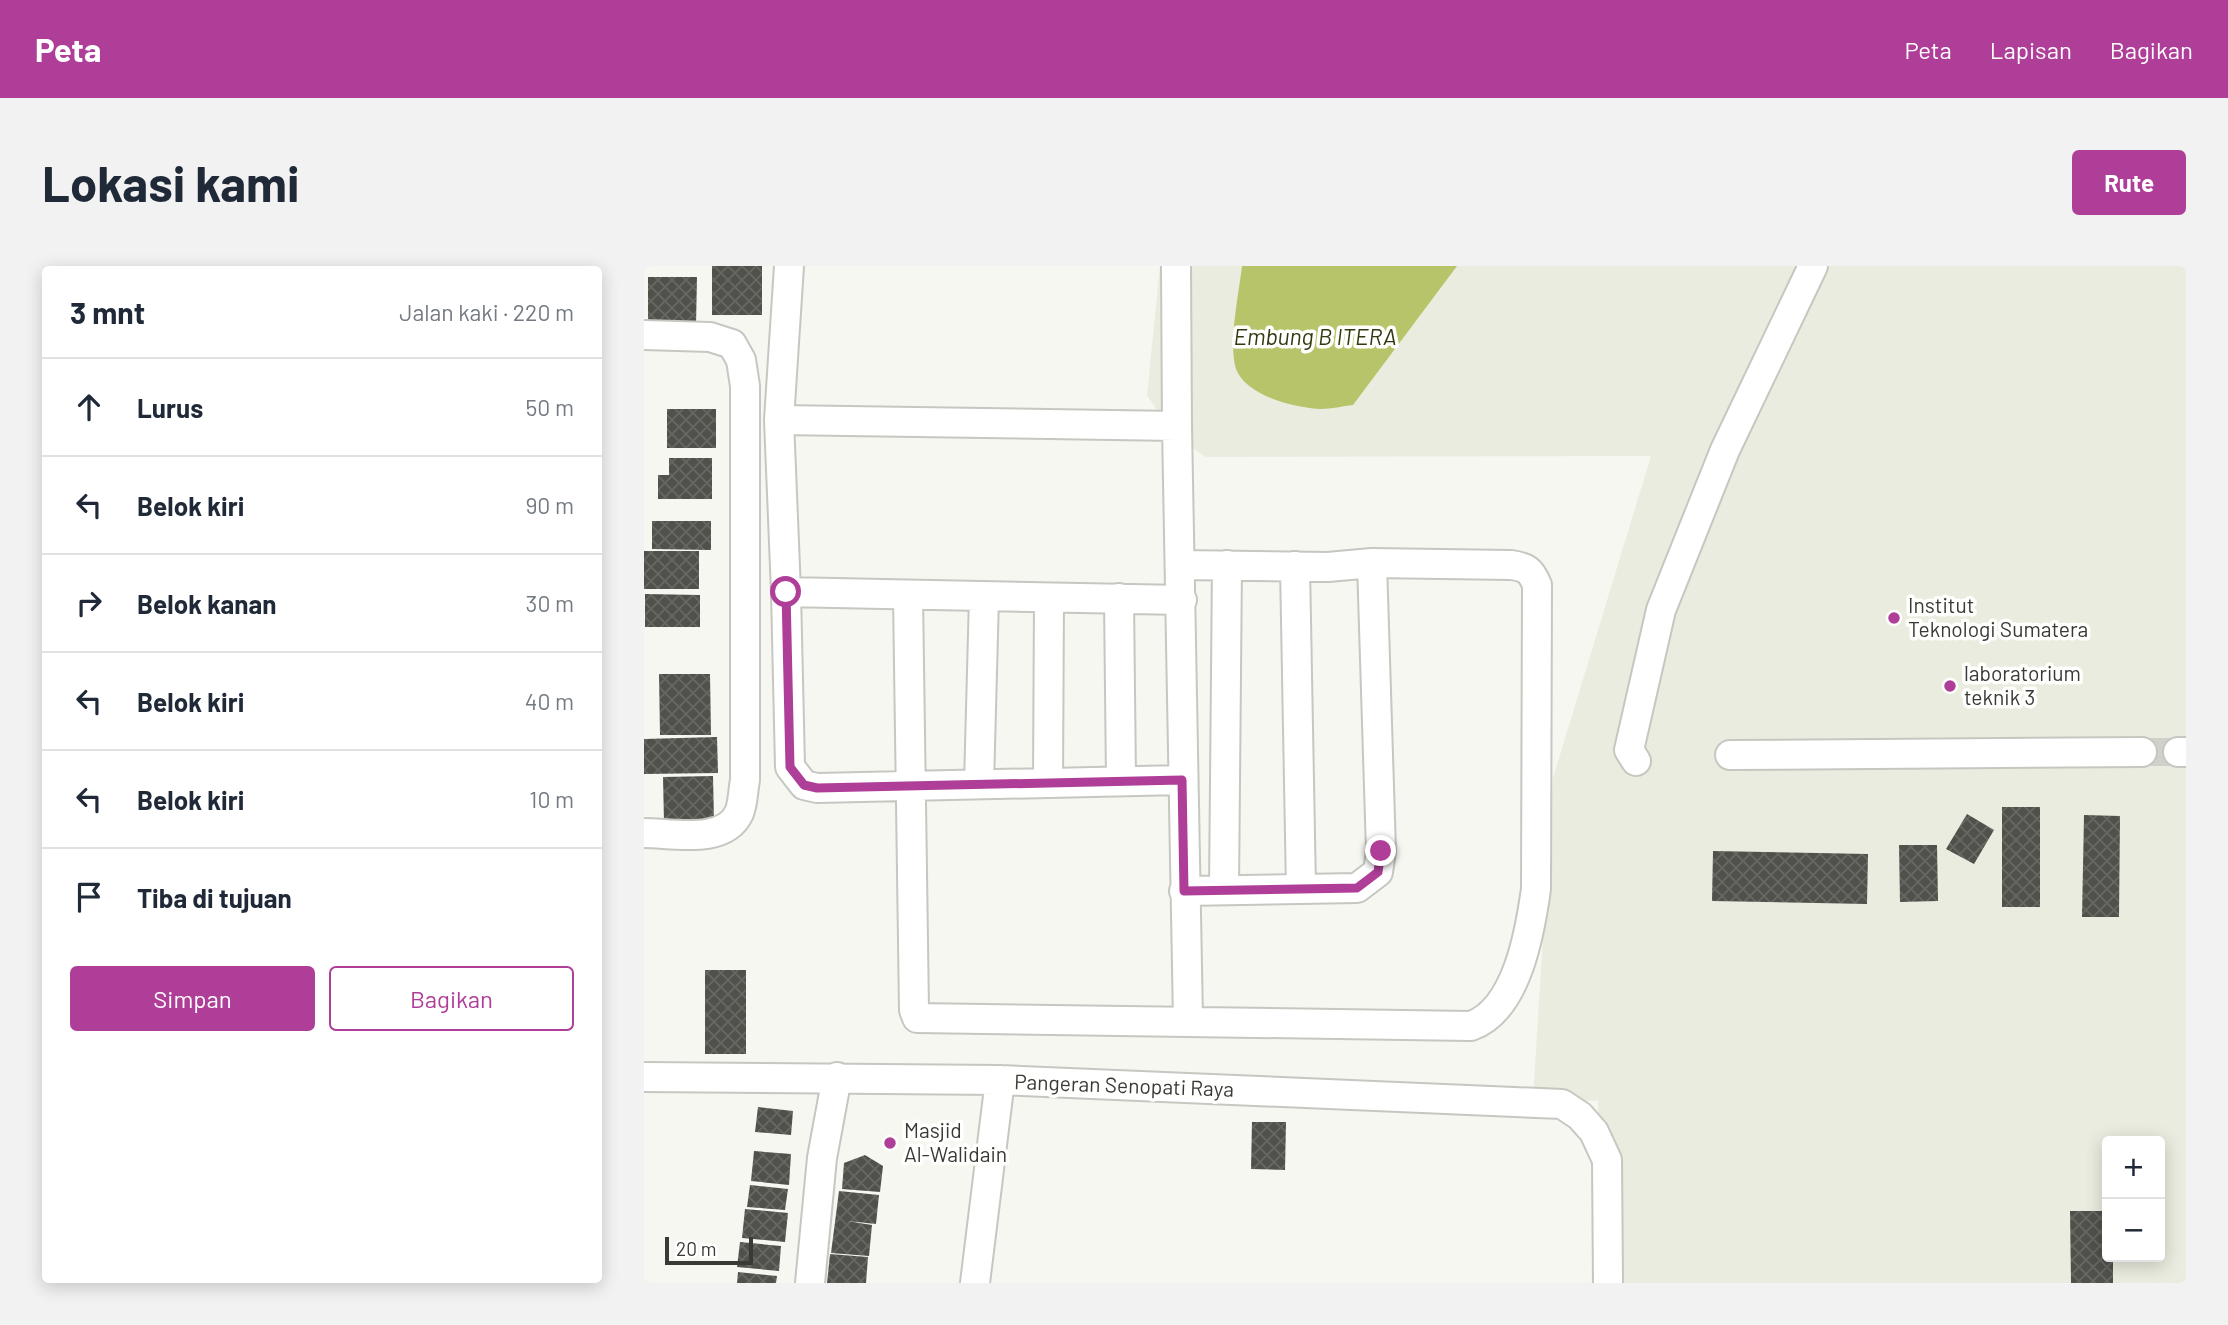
<!DOCTYPE html>
<html lang="id">
<meta charset="utf-8">
<style>
:root{--surface:#fff;--page:#f2f2f3;--text:#1f2937;--muted:#747a83;--line:#e0e1e3;--accent:#af3e99}
body{margin:0;font-family:Barlow,sans-serif;background:var(--page);color:var(--text)}
.controls{position:absolute;right:21px;bottom:21px;display:grid;overflow:hidden;border-radius:7px;box-shadow:0 4px 18px #0003}
.controls button{width:63px;height:63px;display:grid;place-items:center;padding:0;border:0;border-bottom:2px solid var(--line);background:var(--surface);color:var(--text);font:35px sans-serif}
.scale{position:absolute;left:21px;bottom:18px;width:88px;box-sizing:border-box;padding-left:7px;border:4px solid #393936;border-top:0;font-size:19px;line-height:24px;white-space:nowrap;color:#393936;-webkit-text-stroke:5px #fffffe;paint-order:stroke}
.stop{position:absolute;width:21px;height:21px;margin:-16px;border:5px solid #af3e99;border-radius:50%;background:#fff}
.stop.end{background:#af3e99;border-color:#fff;box-shadow:0 2px 7px #0008}
.list{margin:0;padding:0;list-style:none}
h2{display:flex;justify-content:space-between;align-items:center;height:91px;margin:0;padding:0 28px;font-size:30px}
h2 small{font-size:23px;font-weight:400;color:var(--muted)}
.list li{display:grid;grid-template-columns:46px 1fr auto;gap:21px;align-items:center;box-sizing:border-box;height:98px;padding:0 28px;border-top:2px solid var(--line)}
.list b{display:block;font-size:26px;white-space:nowrap}
.list em{font-size:23px;font-style:normal;color:var(--muted)}
.actions{display:flex;gap:14px;padding:21px 28px}
.actions a{flex:1;padding:16px 0;border:2px solid var(--accent);border-radius:7px;text-align:center;font-size:24px;color:var(--accent)}
.actions .main{background:var(--accent);color:#fff}
.icon{flex:none;width:38px;height:38px;fill:none;stroke:currentColor;stroke-width:2;stroke-linecap:round;stroke-linejoin:round}
.map{position:relative;flex:none;width:1542px;height:1017px;overflow:hidden;border-radius:7px}
header{display:flex;align-items:center;gap:42px;box-sizing:border-box;height:98px;padding:0 35px;background:var(--accent);color:#fff}
header strong{font-size:33px}
nav{display:flex;gap:38px;margin-inline-start:auto;font-size:24px}
.intro{display:flex;align-items:center;justify-content:space-between;box-sizing:border-box;height:168px;padding:0 42px}
h1{margin:0;font-size:49px}
.button{padding:18px 32px;border-radius:7px;background:var(--accent);color:#fff;font-size:24px;font-weight:700}
main{display:flex;gap:42px;padding:0 42px}
aside{flex:1;background:var(--surface);border-radius:7px;box-shadow:0 4px 18px #0003}
.map>svg:first-child{display:block}
</style>
<header>
<strong>Peta</strong>
<nav><a>Peta</a><a>Lapisan</a><a>Bagikan</a></nav>
</header>
<div class="intro"><h1>Lokasi kami</h1><a class="button">Rute</a></div>
<main>
<aside>
<h2>3 mnt<small>Jalan kaki · 220 m</small></h2>
<ul class="list">
<li><svg class="icon" aria-label="ahead" viewBox="0 0 24 24"><path d="M12 20V5M6 11l6-6 6 6"/></svg><div><b>Lurus</b></div><em>50 m</em></li>
<li><svg class="icon" aria-label="left" viewBox="0 0 24 24"><path d="M17 20v-9H6M10 6l-5 5 5 5"/></svg><div><b>Belok kiri</b></div><em>90 m</em></li>
<li><svg class="icon" aria-label="right" viewBox="0 0 24 24"><path d="M7 20v-9h11M14 6l5 5-5 5"/></svg><div><b>Belok kanan</b></div><em>30 m</em></li>
<li><svg class="icon" aria-label="left" viewBox="0 0 24 24"><path d="M17 20v-9H6M10 6l-5 5 5 5"/></svg><div><b>Belok kiri</b></div><em>40 m</em></li>
<li><svg class="icon" aria-label="left" viewBox="0 0 24 24"><path d="M17 20v-9H6M10 6l-5 5 5 5"/></svg><div><b>Belok kiri</b></div><em>10 m</em></li>
<li><svg class="icon" aria-label="arrive" viewBox="0 0 24 24"><path d="M6 21V4h12l-3 4 3 4H6"/></svg><div><b>Tiba di tujuan</b></div></li>
</ul>
<div class="actions"><a class="main">Simpan</a><a>Bagikan</a></div>
</aside>
<div class="map">
<svg width="1542" height="1017" viewBox="0 0 1542 1017">
<defs>
<pattern id="building-cross-hatch" width="8" height="8" patternUnits="userSpaceOnUse" patternTransform="scale(1.75)"><rect width="8" height="8" fill="#50514b"/><path d="M0 0l8 8M0 8l8-8" fill="none" stroke="#676863"/></pattern>
</defs>
<rect width="100%" height="100%" fill="#f6f7f0"/>
<path fill="#e9ecde" fill-rule="evenodd" d="M516 0H1542V1017H956L954 835 889 832 909 512 1007 190 562 191 529 169 503 129ZM1463 875H1516V991H1463Z"/>
<path fill="#b8c46a" d="M598 0H813L709 139C699 140 687 143 677 143 651 142 602 130 592 103 584 77 595 27 598 0Z"/>
<path fill="url(#building-cross-hatch)" d="M68 0H118V49H68Z
M4 11H53L52 60H4Z
M23 143H72V182H23Z
M25 192H68V233H14V209H25Z
M8 255H67V284L8 283Z
M0 285H55V323H0Z
M1 328 56 329V361H1Z
M15 408H66L67 469H16Z
M73 471 74 507 0 508V473Z
M69 510 70 556 20 557 19 511Z
M1358 541H1396V641H1358Z
M1323 548 1350 564 1330 598 1302 583Z
M1440 549 1476 550 1475 651H1438Z
M1255 579H1293L1294 635 1256 636Z
M1069 585 1224 588 1223 638 1068 635Z
M61 704H102V788H61Z
M114 841 149 845 147 869 111 866Z
M608 856H642L641 904 607 903Z
M110 885 147 888 145 919 107 915Z
M221 889 239 900 236 926 198 923 200 897Z
M106 919 144 923 141 944 103 941Z
M195 925 235 929 232 958 203 955 228 959 225 990 187 987Z
M101 943 144 947 141 976 98 972Z
M1426 945H1463V991H1469V1017H1427Z
M96 976 137 980 135 1005 93 1001Z
M186 988 224 991 222 1017H183Z
M94 1006 133 1010 132 1017H93Z"/>
<g fill="none" stroke-linecap="round" stroke-linejoin="round">
<path stroke="#d0d1cb" stroke-width="28" stroke-dasharray="28 14" stroke-linecap="butt" d="M1498 486H1534"/>
<defs>
<path id="minor" d="M145 0 135 154 142 326 538 334
M0 69 66 71 88 78 97 94 101 120V514C99 524 99 538 95 547 80 579 29 567 0 567
M135 154 533 160 532 0
M533 160 544 755
M538 299 684 301 728 297 737 585 734 606 713 622 540 625
M651 300 657 623
M142 326 146 501 160 519 173 522 538 514
M264 329 270 744 273 752 827 760C873 744 886 666 892 623L893 319C887 304 882 301 867 299L728 297
M475 332 477 515
M1534 486H1542
M1086 489 1498 486
M992 495 985 484 1017 344 1081 184 1169 0
M404 517 405 332
M335 518 340 331
M580 624 583 299
M0 811 356 814 918 838 936 850 950 866 963 894 964 1017
M166 1017 178 892 193 811
M331 1017 356 814"/>
</defs>
<use href="#minor" stroke="#c6c7c0" stroke-width="32"/>
<use href="#minor" stroke="#fff" stroke-width="28"/>
</g>
<g fill="none" stroke-linecap="round" stroke-linejoin="round">
<path stroke="#af3e99" stroke-width="9" d="M142 326 146 501 160 519 173 522 538 514 540 625 713 622 734 606 737 585"/>
</g>
<g fill="#af3e99" stroke="#fffffe" stroke-width="2.5">
<circle cx="1250" cy="352" r="7"/>
<circle cx="1306" cy="420" r="7"/>
<circle cx="246" cy="877" r="7"/>
</g>
<g text-anchor="middle" stroke-width="7" stroke-linejoin="round" paint-order="stroke">
<g font-size="21" fill="#393936" stroke="#fffffe" text-anchor="start">
<text x="1264" y="347">Institut<tspan x="1264" dy="24">Teknologi Sumatera</tspan></text>
<text x="1320" y="415">laboratorium<tspan x="1320" dy="24">teknik 3</tspan></text>
<text x="260" y="872">Masjid<tspan x="260" dy="24">Al-Walidain</tspan></text>
</g>
<g font-size="21" fill="#393936" stroke="#fffffe">
<text transform="translate(480 820) rotate(2)" y="7">Pangeran Senopati Raya</text>
</g>
<g font-size="23" font-style="italic" fill="#343912" stroke="#fffffe">
<text x="671" y="79">Embung B ITERA</text>
</g>
</g>
</svg>
<div class="controls">
<button>+</button>
<button>−</button>
</div>
<div class="scale">20 m</div>
<div class="stop" style="left:142px;top:326px"></div>
<div class="stop end" style="left:737px;top:585px"></div>
</div>
</main>
